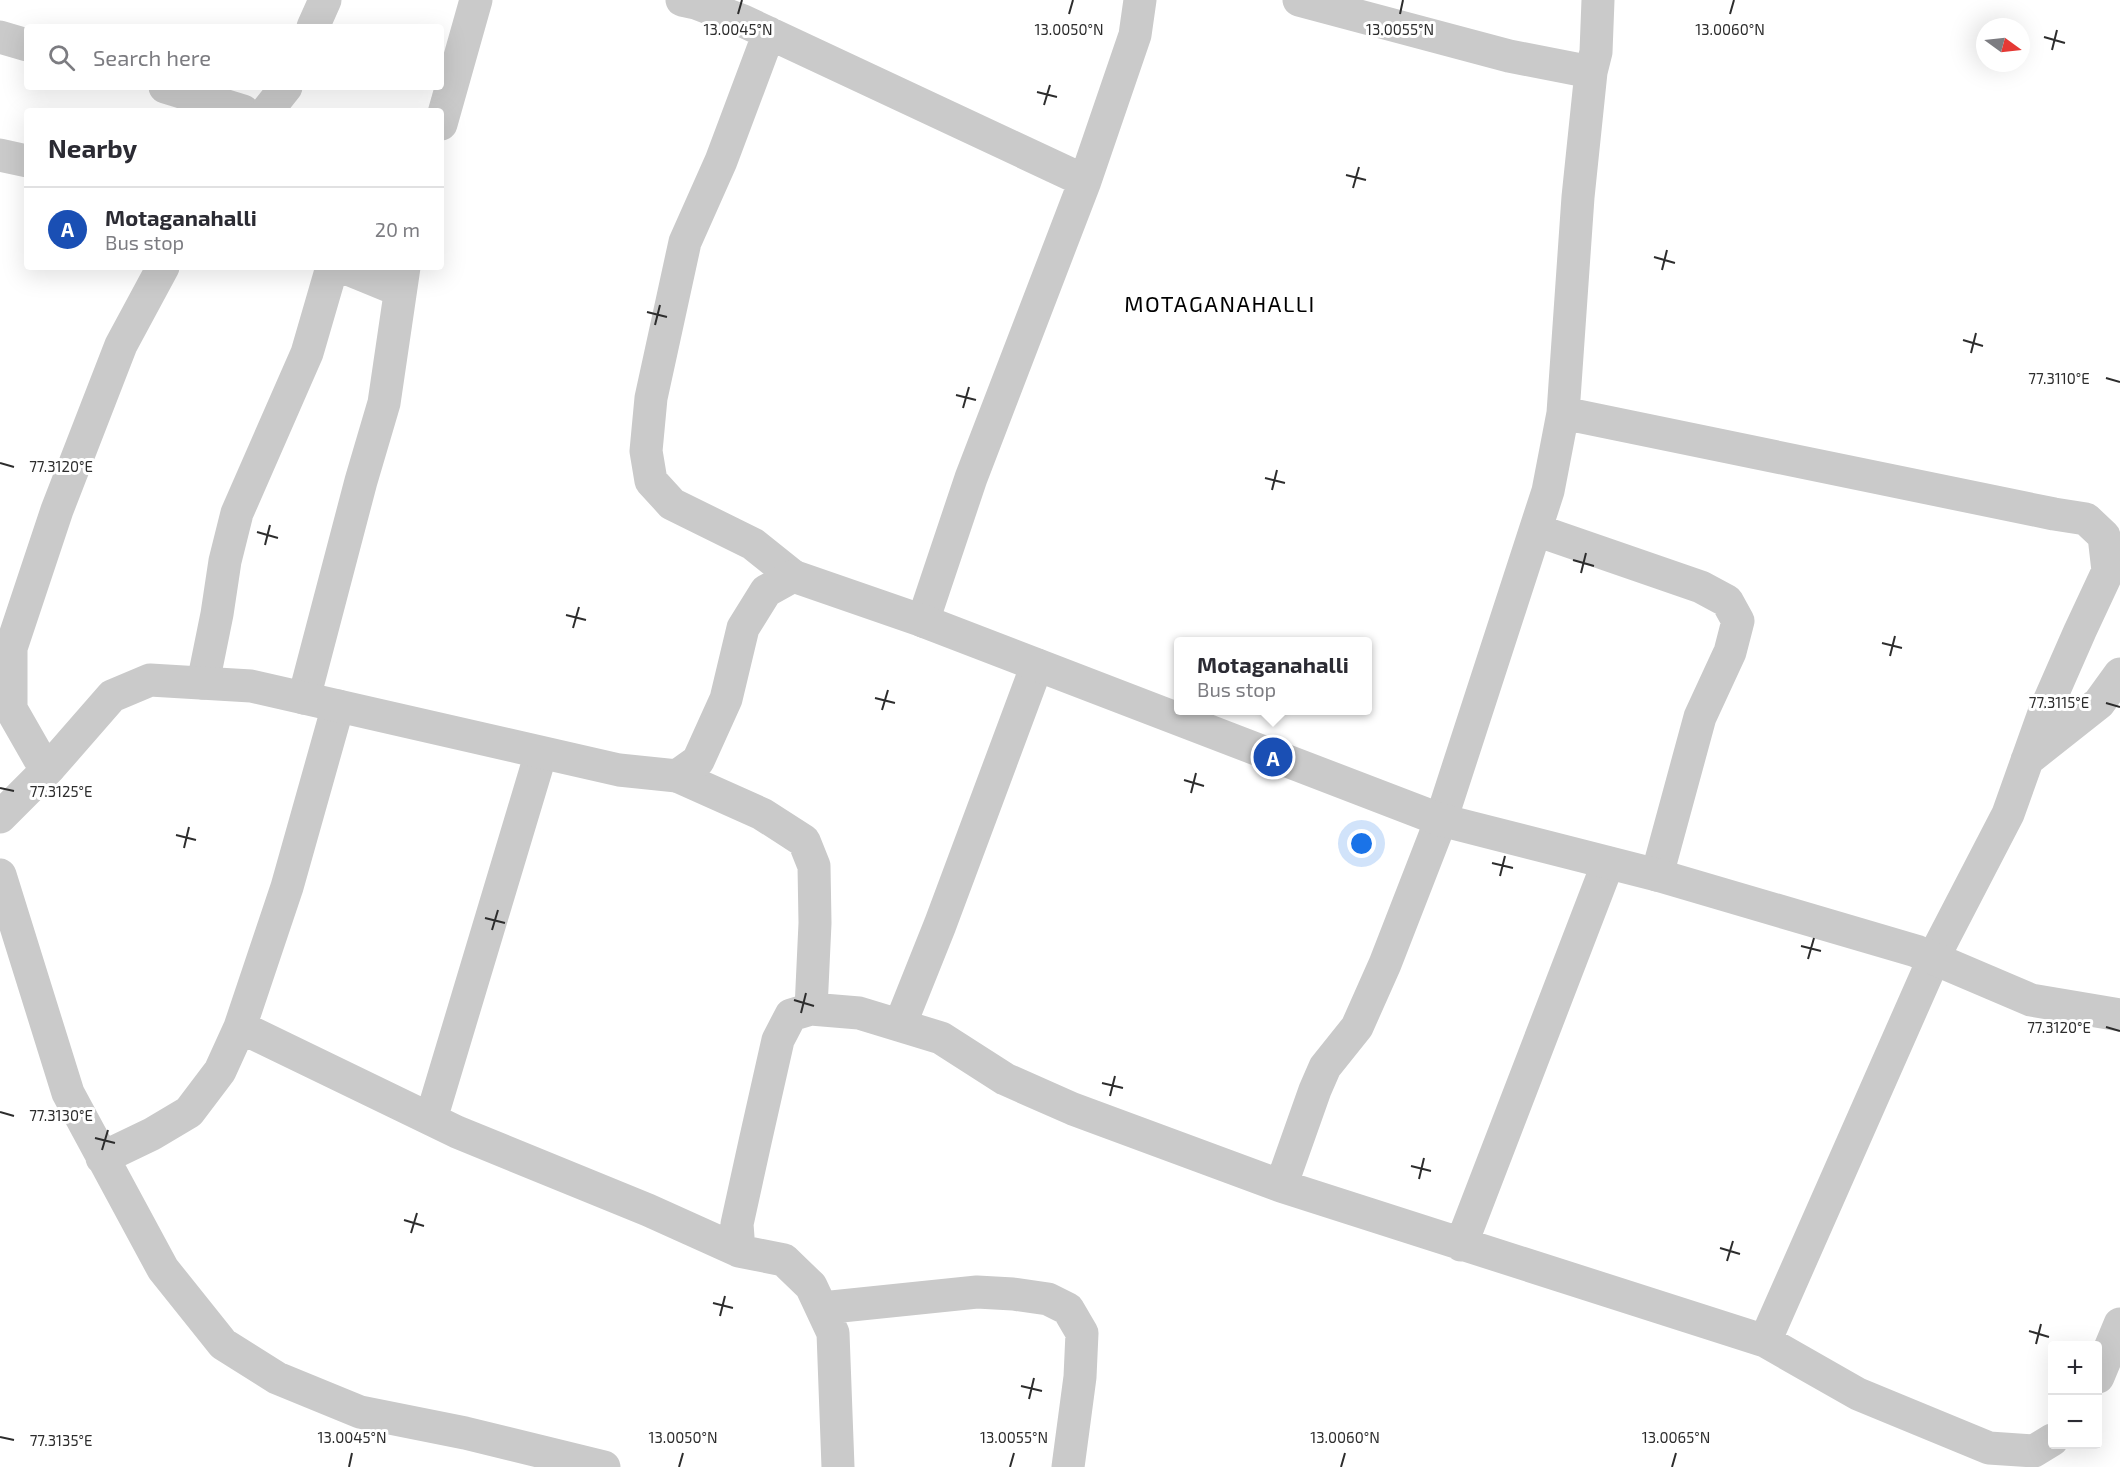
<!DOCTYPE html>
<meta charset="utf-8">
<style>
:root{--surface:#fff;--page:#f2f2f3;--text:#2b2b33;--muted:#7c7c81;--line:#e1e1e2;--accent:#111827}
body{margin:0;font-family:"Exo 2",sans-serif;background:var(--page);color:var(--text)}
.controls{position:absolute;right:18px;bottom:18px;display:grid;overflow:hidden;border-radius:6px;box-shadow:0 6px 24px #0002}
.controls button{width:54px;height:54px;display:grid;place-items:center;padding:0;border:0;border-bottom:2px solid var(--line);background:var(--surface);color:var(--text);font:30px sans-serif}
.compass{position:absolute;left:1976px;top:18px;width:54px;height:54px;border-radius:50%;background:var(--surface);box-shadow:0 6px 24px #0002;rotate:105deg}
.you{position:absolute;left:1362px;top:844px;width:21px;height:21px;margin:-15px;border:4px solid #fff;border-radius:50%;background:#1a73e8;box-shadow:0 0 0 9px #1a73e833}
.badge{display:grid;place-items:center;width:39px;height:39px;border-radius:50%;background:var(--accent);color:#fff;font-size:20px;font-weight:700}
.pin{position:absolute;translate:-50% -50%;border:3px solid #fff;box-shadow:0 2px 6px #0006}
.popup{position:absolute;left:1174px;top:637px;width:198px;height:78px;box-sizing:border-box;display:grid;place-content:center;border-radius:6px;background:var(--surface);filter:drop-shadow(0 2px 4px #0005);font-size:20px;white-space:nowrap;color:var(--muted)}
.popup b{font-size:22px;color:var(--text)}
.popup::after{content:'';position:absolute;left:50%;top:100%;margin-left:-12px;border:12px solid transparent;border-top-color:var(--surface)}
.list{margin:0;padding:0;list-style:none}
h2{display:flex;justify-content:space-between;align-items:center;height:78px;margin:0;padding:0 24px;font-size:26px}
h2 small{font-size:20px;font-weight:400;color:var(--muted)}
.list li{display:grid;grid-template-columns:39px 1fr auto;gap:18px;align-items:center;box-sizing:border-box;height:84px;padding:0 24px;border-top:2px solid var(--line)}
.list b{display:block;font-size:22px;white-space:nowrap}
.list p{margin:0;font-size:20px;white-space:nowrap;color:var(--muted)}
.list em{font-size:20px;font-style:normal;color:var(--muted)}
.icon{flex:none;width:33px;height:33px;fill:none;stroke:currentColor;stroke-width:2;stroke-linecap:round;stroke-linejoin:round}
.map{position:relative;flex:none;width:2120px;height:1467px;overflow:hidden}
.search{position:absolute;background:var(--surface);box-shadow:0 6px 24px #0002;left:24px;top:24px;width:420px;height:66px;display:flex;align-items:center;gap:15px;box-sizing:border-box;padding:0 21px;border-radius:6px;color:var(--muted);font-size:22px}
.panel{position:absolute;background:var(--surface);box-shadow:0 6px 24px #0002;left:24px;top:108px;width:420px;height:162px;border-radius:6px}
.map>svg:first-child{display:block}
</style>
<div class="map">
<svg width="2120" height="1467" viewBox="0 0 2120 1467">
<rect width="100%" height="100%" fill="#fff"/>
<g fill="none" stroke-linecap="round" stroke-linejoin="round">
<path stroke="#cacaca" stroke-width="33" d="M682 0 696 3 743 21 1085 181
M769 33 721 161 685 242 651 398 646 451 651 481 672 504 753 544 793 576
M0 37 27 45
M1591 72 1596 52 1598 0
M165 87 243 111
M441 124 476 0
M0 155 27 161
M343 267 399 290
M1563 413 2054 514 2086 519 2104 536 2108 571 2080 631 2044 713 2008 814 1938 949 1765 1341
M1536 530 1701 587 1727 601 1738 621 1730 652 1700 717 1657 875
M923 621 971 478 1085 181 1135 35 1140 0
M203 683 217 614 225 561 237 513 307 353 332 267
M304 698 361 481 384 403 404 267
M2027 760 2099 703 2120 674
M677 776 762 814 804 841 814 866 815 923 811 1009
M0 875 68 1093 163 1269 223 1344 277 1378 360 1412 465 1433 604 1467
M900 1025 940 925 1037 665
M240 1027 457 1132 648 1210 739 1251
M431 1119 541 753
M102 1158 152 1134 189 1112 220 1071 240 1027 287 887 338 706
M1281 1186 1765 1341 1858 1394 1989 1448 2034 1451 2052 1440
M1461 1245 1608 863
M822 1308 977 1292 1013 1294 1048 1299 1068 1309 1082 1333 1080 1377 1068 1467
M2098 1377 2120 1324
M838 1467 833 1333 811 1286 784 1260 739 1251 737 1224 755 1142 778 1040 791 1015 811 1009 859 1013 941 1038 1005 1079 1073 1109 1281 1186 1315 1090 1325 1067 1357 1027 1385 964 1441 820 1548 491 1563 413 1578 197 1591 72 1509 56 1299 0"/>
<path stroke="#cacaca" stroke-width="33" d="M313 27 325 0
M267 111 286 87
M50 767 39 758 11 709V648L57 510 121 345 163 267
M0 817 50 767 112 696 150 680 251 686 619 770 677 776 698 761 726 699 743 628 766 591 793 576 923 621 1441 820 1657 875 1916 951 2031 1000 2120 1015"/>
</g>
<path fill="none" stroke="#2d2d2d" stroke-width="2" d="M738 14 742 0M1069 14 1073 0M1400 14 1403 0M1730 14 1734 0M2044 37 2065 43M2052 50 2057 30M1037 92 1057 97M1044 105 1050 85M1346 175 1366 180M1353 188 1359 167M1654 257 1675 263M1662 270 1667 250M647 312 667 317M655 325 660 305M1963 340 1983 346M1971 353 1976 333M2106 378 2120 382M956 395 976 400M963 408 969 387M0 463 14 467M1265 478 1285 483M1272 490 1277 470M257 532 278 538M265 545 270 525M1573 560 1594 566M1581 573 1586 553M566 615 586 620M573 628 579 607M1882 643 1902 648M1890 656 1895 636M875 698 895 703M2106 703 2120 707M882 710 888 690M1184 780 1204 786M0 788 14 791M1191 793 1196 773M176 835 196 840M184 848 189 827M1492 863 1513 868M1500 876 1505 856M485 918 505 923M492 930 498 910M1801 946 1821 951M1808 959 1814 938M794 1000 814 1006M801 1013 806 993M2106 1027 2120 1031M1102 1083 1123 1088M1110 1096 1115 1076M0 1112 14 1116M95 1138 115 1143M102 1150 108 1130M1411 1166 1431 1171M1419 1179 1424 1158M404 1220 424 1226M411 1233 417 1213M1720 1248 1740 1254M1727 1261 1733 1241M713 1303 733 1308M720 1316 725 1296M2029 1331 2049 1337M2036 1344 2041 1324M1021 1386 1042 1391M1029 1399 1034 1378M0 1437 14 1440M349 1467 352 1453M679 1467 683 1453M1010 1467 1014 1453M1341 1467 1345 1453M1672 1467 1676 1453"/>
<g text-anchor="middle" stroke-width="6" stroke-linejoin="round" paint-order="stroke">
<g font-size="22" letter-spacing="1.5" fill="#000" stroke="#fff">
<text x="1220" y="312">MOTAGANAHALLI</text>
</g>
</g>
<g font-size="15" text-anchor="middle" fill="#2d2d2d" stroke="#fff" stroke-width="6" stroke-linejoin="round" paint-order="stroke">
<text x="738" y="35">13.0045°N</text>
<text x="1069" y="35">13.0050°N</text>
<text x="1400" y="35">13.0055°N</text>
<text x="1730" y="35">13.0060°N</text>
<text x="2059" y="384">77.3110°E</text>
<text x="61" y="472">77.3120°E</text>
<text x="2059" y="708">77.3115°E</text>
<text x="61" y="797">77.3125°E</text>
<text x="2059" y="1033">77.3120°E</text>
<text x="61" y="1121">77.3130°E</text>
<text x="352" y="1443">13.0045°N</text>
<text x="683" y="1443">13.0050°N</text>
<text x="1014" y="1443">13.0055°N</text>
<text x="1345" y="1443">13.0060°N</text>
<text x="1676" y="1443">13.0065°N</text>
<text x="61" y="1446">77.3135°E</text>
</g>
</svg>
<div class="controls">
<button>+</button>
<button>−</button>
</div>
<svg class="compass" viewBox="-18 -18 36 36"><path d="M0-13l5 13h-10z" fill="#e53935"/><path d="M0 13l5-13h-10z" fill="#7c7c81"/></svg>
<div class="you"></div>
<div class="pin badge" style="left:1273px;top:757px;background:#1a4fb4">A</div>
<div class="popup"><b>Motaganahalli</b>Bus stop</div>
<div class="search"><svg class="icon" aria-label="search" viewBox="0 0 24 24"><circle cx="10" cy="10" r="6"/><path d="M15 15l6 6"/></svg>Search here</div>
<section class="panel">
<h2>Nearby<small></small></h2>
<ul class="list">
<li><span class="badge" style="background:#1a4fb4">A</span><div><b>Motaganahalli</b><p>Bus stop</p></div><em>20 m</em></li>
</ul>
</section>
</div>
